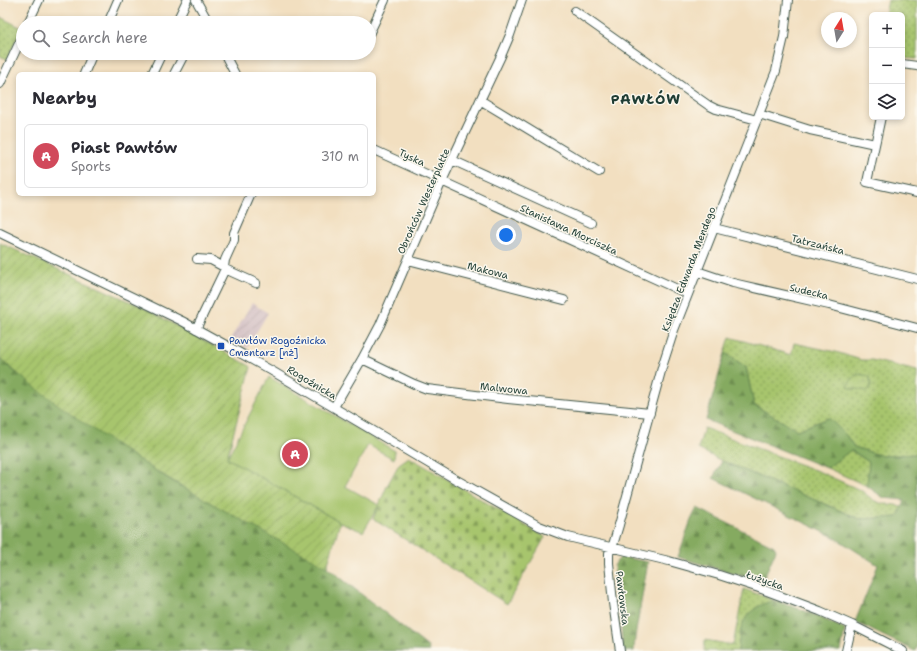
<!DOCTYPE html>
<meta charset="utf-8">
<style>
:root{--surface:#fff;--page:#f7f7f7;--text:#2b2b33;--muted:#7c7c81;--line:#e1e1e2;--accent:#d1495b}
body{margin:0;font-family:"Shantell Sans",sans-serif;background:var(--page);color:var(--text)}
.controls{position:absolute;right:12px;top:12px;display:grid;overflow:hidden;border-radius:6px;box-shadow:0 2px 6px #0003}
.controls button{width:36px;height:36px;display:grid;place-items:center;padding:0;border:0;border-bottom:1px solid var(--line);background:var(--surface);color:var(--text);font:20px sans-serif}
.compass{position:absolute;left:821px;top:12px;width:36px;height:36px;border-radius:50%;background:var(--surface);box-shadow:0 2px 6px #0003;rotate:11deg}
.you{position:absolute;left:506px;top:235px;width:14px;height:14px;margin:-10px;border:3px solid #fff;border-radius:50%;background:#1a73e8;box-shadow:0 0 0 6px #1a73e833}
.badge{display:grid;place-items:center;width:26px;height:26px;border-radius:50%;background:var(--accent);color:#fff;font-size:13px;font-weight:700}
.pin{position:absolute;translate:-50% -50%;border:2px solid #fff;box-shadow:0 1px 4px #0006}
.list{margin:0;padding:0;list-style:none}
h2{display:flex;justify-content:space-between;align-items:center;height:52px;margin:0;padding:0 16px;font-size:17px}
h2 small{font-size:13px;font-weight:400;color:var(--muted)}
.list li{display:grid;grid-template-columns:26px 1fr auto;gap:12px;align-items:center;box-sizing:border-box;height:64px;margin:0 8px 8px;padding:0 8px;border:1px solid var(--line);border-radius:6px}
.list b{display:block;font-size:15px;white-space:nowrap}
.list p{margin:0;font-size:13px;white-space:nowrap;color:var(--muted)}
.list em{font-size:13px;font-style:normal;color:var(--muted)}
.icon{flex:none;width:22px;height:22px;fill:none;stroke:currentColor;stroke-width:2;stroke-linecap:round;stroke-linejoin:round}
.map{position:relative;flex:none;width:917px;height:651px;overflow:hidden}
.search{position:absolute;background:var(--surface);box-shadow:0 2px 6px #0003;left:16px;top:16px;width:360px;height:44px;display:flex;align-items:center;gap:10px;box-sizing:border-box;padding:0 14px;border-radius:22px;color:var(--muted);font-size:15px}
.panel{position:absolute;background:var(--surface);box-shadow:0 2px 6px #0003;left:16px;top:72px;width:360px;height:124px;border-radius:6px}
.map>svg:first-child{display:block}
</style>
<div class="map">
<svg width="917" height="651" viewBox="0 0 917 651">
<defs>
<pattern id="industrial-furrows" width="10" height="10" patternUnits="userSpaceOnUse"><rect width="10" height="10" fill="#d2bec2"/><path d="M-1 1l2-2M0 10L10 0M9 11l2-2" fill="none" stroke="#aa9c9e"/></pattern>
<pattern id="grass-dots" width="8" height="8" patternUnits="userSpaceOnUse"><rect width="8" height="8" fill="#a7c56d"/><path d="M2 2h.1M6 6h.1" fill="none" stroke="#87a15a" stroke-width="1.8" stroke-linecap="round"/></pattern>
<pattern id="forest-firs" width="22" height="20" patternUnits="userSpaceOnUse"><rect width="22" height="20" fill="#85aa60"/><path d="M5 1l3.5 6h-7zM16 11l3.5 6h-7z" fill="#6c8c50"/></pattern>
<pattern id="wetland-marsh" width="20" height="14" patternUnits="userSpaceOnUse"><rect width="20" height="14" fill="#a7c56d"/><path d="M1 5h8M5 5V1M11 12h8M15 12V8" fill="none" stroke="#87a15a"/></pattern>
<pattern id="cemetery-stones" width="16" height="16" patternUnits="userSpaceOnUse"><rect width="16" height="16" fill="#a7c56d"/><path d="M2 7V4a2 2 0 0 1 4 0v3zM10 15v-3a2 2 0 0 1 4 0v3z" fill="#87a15a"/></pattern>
<pattern id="garden-furrows" width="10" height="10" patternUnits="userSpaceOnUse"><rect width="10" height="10" fill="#a7c56d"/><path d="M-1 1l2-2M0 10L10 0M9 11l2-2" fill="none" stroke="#87a15a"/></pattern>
</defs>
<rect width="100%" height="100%" fill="#fbf7ec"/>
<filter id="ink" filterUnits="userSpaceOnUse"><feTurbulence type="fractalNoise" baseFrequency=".025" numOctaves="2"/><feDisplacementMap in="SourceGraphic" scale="8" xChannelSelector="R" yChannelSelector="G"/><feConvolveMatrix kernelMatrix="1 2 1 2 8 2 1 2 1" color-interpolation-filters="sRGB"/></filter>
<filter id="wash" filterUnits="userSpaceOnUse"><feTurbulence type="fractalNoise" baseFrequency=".012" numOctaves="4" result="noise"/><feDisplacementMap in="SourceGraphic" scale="16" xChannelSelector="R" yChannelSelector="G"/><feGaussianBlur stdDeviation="0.9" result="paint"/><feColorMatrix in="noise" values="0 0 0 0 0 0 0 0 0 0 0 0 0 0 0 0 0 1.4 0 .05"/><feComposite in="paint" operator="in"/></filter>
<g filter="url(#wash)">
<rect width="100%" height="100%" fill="#f2dfc0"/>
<path fill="url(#industrial-furrows)" d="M252 303 268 313 247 348 231 338Z"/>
<path fill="url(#grass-dots)" stroke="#638150" d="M888 0H917V59L902 58V15H885Z
M0 17 22 28 7 59 0 56Z
M730 337 791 355 794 343 836 352 861 360H872L917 371V454L882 456 854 447 846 435 829 418 797 430 754 405 746 367 725 353Z
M704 428 820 472 862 491 873 500 880 503 902 506 898 517 860 519 722 461 698 449Z
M850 450 869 462 867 486 827 468Z
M744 589 781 603 773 601 741 630 738 651H704L705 640 733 645Z"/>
<path fill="url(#forest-firs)" stroke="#52744a" d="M725 353 746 367 754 405 797 430 829 418 846 435 854 447 882 456 917 454V646L915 651 855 622 878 565 834 537 713 478 722 461 860 519 898 517 905 500 884 498 867 486 869 462 851 450 827 468 706 420Z
M0 358 10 368 128 453 172 481 327 567 428 647 429 651H0Z
M697 508 774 546 776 550 762 582 678 557 691 520Z
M621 557 648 562 635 637 634 651H623L621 625 615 589 614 565H615L617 561Z
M773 601C797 606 823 619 845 629L841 651H738C739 643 739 634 742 626 746 613 760 603 773 601Z"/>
<path fill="url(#wetland-marsh)" stroke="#638150" d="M857 374 869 376 871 385 868 391 850 388 848 386 850 382Z"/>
<path fill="url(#cemetery-stones)" stroke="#638150" d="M409 457 545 537 507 604 373 519 387 486 399 464Z"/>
<path fill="url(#garden-furrows)" stroke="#638150" d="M0 243 142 307 250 366 251 367 227 458 340 522 327 567C276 539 224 511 173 481 144 464 115 444 87 425 57 404 27 383 0 358Z"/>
<path fill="#a7c56d" stroke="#638150" d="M269 377 395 451 394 459 368 445 345 486 379 505 363 532 340 522 227 458Z"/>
</g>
<g filter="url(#ink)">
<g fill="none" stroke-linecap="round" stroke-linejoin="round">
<defs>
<path id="minor" d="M196 0 209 23
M575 11 708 105 716 109 757 120
M28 23 39 0
M108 23 118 0
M176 23 187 0
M369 34 385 0
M224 53 235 74
M902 64 917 66
M84 74 93 53
M152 74 162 53
M174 74 185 53
M0 84 23 35
M480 100 599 172
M759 114 810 130 875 144
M881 117 867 182 917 193
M374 150 688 294
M452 160 591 223
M714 228 917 279
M0 233 182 321 222 343 272 371 455 479 539 526 568 537 669 561 719 575 759 588 820 611 852 625 903 651
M197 259 211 260 224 267
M408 260 564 300
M225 269 224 267 225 260 234 240V233L251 194
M697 271 733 283 829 305 917 328
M196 329 225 269 256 283
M362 359 414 384 427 389 508 399 650 413
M334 407 362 359 380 325 442 181 501 56 510 35 522 0
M620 651 613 603 609 563V553L613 545 619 525 663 364 674 330 776 71 784 37 788 0
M846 651 852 625"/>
</defs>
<use href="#minor" stroke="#3f5549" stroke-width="10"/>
<use href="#minor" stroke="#fff" stroke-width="8"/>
</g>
</g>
<rect fill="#1a4fb4" stroke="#fbf7ec" stroke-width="1.5" x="217" y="342" width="8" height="8" rx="2"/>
<g text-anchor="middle" stroke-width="3" stroke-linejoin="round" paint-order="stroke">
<g font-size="10" fill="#1f3d34" stroke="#fbf7ec">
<text transform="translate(412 157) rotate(24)" y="4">Tyska</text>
<text transform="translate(423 201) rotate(-66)" y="4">Obrońców Westerplatte</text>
<text transform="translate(569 229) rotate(25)" y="4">Stanisława Morciszka</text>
<text transform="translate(818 244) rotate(14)" y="4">Tatrzańska</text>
<text transform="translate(688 269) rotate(-69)" y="4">Księdza Edwarda Mendego</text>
<text transform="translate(488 270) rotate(14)" y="4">Makowa</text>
<text transform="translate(809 291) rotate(13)" y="4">Sudecka</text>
<text transform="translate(312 382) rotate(31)" y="4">Rogoźnicka</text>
<text transform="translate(504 388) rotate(6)" y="4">Malwowa</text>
<text transform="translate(765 580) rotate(19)" y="4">Łużycka</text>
<text transform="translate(623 598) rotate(83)" y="4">Pawłowska</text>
</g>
<g font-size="10" fill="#164399" stroke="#fbf7ec" text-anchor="start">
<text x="229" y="344">Pawłów Rogoźnicka<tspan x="229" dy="12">Cmentarz [nż]</tspan></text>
</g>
<g font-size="14" font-weight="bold" letter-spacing="1" fill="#1f3d34" stroke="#fbf7ec">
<text x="646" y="104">PAWŁÓW</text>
</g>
</g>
</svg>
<div class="controls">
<button>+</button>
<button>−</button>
<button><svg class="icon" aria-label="layers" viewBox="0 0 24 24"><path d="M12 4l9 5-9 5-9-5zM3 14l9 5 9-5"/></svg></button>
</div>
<svg class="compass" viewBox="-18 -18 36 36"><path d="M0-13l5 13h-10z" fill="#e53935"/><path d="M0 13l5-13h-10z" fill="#7c7c81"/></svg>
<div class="you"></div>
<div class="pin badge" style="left:295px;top:454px">A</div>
<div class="search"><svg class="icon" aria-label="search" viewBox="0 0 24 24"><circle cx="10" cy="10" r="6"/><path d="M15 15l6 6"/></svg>Search here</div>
<section class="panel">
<h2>Nearby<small></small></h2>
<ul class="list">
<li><span class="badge">A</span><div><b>Piast Pawłów</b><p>Sports</p></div><em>310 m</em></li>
</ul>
</section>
</div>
